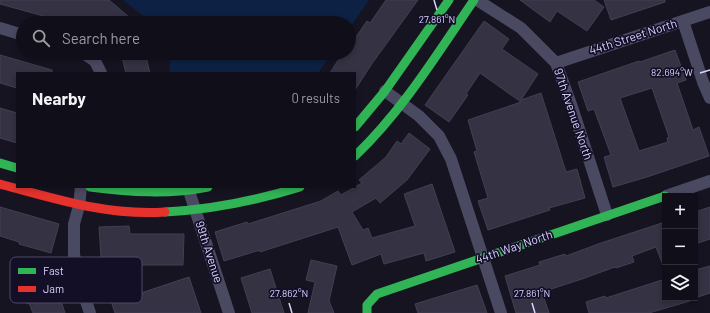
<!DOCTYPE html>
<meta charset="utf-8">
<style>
:root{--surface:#100f19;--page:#191822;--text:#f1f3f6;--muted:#9c9ca2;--line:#302f38}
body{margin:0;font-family:Barlow,sans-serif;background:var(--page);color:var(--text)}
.controls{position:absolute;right:12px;bottom:12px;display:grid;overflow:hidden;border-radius:0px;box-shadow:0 2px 6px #0003}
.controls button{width:36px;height:36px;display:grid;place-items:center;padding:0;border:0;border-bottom:1px solid var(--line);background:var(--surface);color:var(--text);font:20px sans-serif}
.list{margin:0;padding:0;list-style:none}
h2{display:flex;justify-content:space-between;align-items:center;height:52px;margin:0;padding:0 16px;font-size:17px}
h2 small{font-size:13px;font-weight:400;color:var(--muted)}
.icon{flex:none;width:22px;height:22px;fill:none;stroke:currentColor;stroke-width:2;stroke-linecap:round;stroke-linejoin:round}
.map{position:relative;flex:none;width:710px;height:313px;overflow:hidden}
.search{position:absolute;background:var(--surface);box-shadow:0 2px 6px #0003;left:16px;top:16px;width:340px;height:44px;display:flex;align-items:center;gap:10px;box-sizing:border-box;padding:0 14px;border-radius:22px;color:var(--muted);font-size:15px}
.panel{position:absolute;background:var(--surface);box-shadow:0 2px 6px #0003;left:16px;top:72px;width:340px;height:116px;border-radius:0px}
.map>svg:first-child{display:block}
</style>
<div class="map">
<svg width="710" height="313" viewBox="0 0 710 313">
<rect width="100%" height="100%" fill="#161421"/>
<path fill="#0d2144" d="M123 0H369L349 29V23H150L146 18Z
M171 53H332L318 73H169Z"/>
<path fill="#343243" stroke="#433f54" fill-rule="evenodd" d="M0 0H109L136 23H69L0 4Z
M386 0H418L371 65 355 90V73H330L342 54 349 53V47L367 21 370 23Z
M520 0H594L604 7 587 31 557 11 550 22Z
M604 0H665V2L611 20Z
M484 21 509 39 502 49 538 74 521 100 541 93 566 172 577 169 585 198 549 208 550 210 488 230 478 201 488 198 474 152 477 151 468 120 521 102 480 73 466 94 468 95 449 122 425 105Z
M675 50 686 80 677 83 693 130 699 127 709 156 647 177 613 187 604 157 611 155 594 109 588 111 578 82 639 61 640 62ZM652 88 669 137 667 138 668 142 639 151 620 98Z
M121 53H145L150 73H126Z
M0 55 52 70V73H17V88L0 83Z
M0 108 17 113V143L0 138Z
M409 133 430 149 407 180 380 203 376 198 352 212 363 230 368 228 372 238 415 226 404 194 432 184 455 252 426 261 424 253 384 264 381 254 352 265 338 227 260 252V250L224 261 215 232 247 222 248 224 321 201 338 191 341 195 362 183 359 180 386 157 397 141 401 144Z
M0 207 59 224 51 253 19 244V242L0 236Z
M710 207V239L695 244V212Z
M665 222V268H664L656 247 632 256 634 262 616 268 615 267 582 279 542 292 549 313H516L505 276 540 265 539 262 565 254 566 256 601 243Z
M129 226 130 234H184L183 265H130L138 294 189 277 201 313H115L110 298H109L102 272 99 227Z
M311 260 337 266 329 301 334 313H308L315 282 306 280Z
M48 264 58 298H60L65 313H33L29 303 27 304 22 286 29 284 25 272Z
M710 266V293L695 298V270Z
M270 269 284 313H252L241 278Z
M665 279V298H690V301L649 313H589L586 302 605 296 606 298Z
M477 285 487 313H418L415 304Z"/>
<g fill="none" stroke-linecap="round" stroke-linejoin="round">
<path stroke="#4a4962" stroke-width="12" d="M477 0 521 28 556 63 572 107 607 215
M683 21 703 82 710 98
M0 28 23 35
M83 53 95 61 101 73
M556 63 710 12
M385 91 419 116 439 136 451 159 501 313
M81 187 79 206 74 224V254L80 283 90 313
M189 191 229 313
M666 196 710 181"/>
<path stroke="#30b455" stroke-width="9" d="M355 127 385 91 449 0
M355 156C403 110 437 54 474 0
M0 163 17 168
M90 187C130 192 168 195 208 187
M165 212C209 210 258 200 300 187
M367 313V305L377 294 665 196"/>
<path stroke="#e5322d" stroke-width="9" d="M0 184C55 199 108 216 165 212"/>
</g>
<path fill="none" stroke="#d9d4ff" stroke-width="1.5" d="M434 0 437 10M700 73 710 70M289 303 292 313M532 303 535 313"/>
<g text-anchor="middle" stroke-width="3.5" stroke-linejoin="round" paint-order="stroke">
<g font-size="12" fill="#d9d4ff" stroke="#130f26">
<text transform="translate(633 37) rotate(-18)" y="4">44th Street North</text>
<text transform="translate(573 114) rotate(71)" y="4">97th Avenue North</text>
<text transform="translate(514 247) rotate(-19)" y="4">44th Way North</text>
<text transform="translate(209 252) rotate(72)" y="4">99th Avenue</text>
</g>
</g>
<rect x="10" y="257" width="132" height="46" rx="6" fill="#130f26" stroke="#4e4a67" stroke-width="1"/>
<rect x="18" y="268" width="18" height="6" fill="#30b455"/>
<rect x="18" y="286" width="18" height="6" fill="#e5322d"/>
<g font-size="11" fill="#d9d4ff">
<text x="43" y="275">Fast</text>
<text x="43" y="293">Jam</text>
</g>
<g font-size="10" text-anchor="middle" fill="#d9d4ff" stroke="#130f26" stroke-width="3.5" stroke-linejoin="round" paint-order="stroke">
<text x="437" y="23">27.861°N</text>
<text x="672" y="76">82.694°W</text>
<text x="289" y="297">27.862°N</text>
<text x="532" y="297">27.861°N</text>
</g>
</svg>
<div class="controls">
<button>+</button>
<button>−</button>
<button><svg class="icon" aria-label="layers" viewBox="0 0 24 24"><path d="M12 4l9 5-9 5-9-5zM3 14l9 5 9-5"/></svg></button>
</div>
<div class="search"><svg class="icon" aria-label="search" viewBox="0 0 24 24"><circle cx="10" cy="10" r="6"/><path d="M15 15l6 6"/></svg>Search here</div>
<section class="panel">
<h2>Nearby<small>0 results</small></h2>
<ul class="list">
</ul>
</section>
</div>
